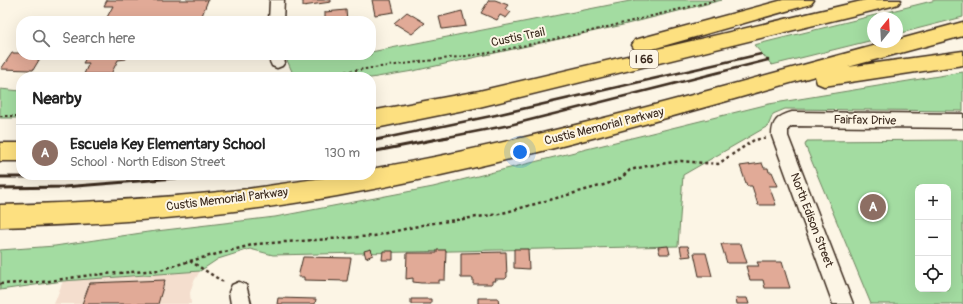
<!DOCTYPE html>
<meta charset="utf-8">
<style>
:root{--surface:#fff;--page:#f2f2f2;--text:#222;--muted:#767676;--line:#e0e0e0;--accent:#1f6fb2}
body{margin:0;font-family:Pangolin,sans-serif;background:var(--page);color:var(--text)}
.controls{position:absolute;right:12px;bottom:12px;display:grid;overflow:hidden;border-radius:8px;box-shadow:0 4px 16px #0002}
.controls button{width:36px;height:36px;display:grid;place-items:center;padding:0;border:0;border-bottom:1px solid var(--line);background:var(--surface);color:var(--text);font:20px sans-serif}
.compass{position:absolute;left:867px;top:12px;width:36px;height:36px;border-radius:50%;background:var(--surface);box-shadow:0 4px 16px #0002;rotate:18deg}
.you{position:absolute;left:520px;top:152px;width:14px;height:14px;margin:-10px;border:3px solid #fff;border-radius:50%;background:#1a73e8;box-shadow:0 0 0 6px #1a73e833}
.badge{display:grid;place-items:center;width:26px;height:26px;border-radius:50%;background:var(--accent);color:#fff;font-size:13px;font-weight:700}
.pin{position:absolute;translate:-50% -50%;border:2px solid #fff;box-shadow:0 1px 4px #0006}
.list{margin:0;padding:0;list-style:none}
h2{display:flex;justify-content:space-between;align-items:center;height:52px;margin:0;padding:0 16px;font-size:17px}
h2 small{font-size:13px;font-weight:400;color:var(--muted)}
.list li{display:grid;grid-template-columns:26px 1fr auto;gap:12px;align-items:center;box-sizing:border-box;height:56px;padding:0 16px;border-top:1px solid var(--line)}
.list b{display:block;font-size:15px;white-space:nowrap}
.list p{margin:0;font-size:13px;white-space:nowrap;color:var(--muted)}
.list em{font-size:13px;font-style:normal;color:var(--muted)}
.icon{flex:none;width:22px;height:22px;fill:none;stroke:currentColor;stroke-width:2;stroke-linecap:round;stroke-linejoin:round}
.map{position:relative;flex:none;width:963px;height:304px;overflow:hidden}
.search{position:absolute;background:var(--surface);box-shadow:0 4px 16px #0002;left:16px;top:16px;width:360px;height:44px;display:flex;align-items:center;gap:10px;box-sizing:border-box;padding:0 14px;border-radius:16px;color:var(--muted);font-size:15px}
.panel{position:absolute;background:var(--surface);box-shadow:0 4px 16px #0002;left:16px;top:72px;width:360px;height:108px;border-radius:16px}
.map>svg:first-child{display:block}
</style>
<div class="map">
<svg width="963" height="304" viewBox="0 0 963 304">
<rect width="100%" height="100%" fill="#fcf5e5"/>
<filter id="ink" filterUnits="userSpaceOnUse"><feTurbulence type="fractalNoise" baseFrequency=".025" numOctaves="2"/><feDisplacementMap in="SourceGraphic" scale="8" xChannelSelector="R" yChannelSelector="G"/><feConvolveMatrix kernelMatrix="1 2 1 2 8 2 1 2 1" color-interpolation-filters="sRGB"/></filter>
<g filter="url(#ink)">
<path fill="#f4dece" d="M200 271 193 283 190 293 191 304H54L63 281Z"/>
<path fill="#a3dca1" stroke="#6f8360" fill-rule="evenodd" d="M635 0H722L623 25 413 71 371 78 287 77 294 76 286 58 328 55H371V52Z
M936 0H963V17L897 34V18H873V40L772 65 754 45Z
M963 72V111L785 109 773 114 768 126 683 175 678 246 273 255 250 249 218 259 200 271 63 281 0 290V250L55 246 148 232 275 217 433 187 769 104Z
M0 89 21 91V118H0Z
M963 140V304H871L805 145 807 141ZM918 187H948V289H918Z"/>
<path fill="#e1aa97" stroke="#3b2a1e" d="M107 0H208L200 21H105L113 6H104Z
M298 0H331V2L303 6V1Z
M372 0H391L394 12 375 15Z
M489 0H495L508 5 505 9 511 12 506 18 500 15 497 20 481 13Z
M346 10 347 21H325V12Z
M462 11 466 26 442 29 439 17Z
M407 12 425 23 412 34 394 23Z
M12 53H21V55H42L33 70 1 69Z
M88 55H128L126 59 118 60 111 74H84L89 63H83Z
M762 163 764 168H768L769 172H772L778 186H769L776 205H758L752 186H747L740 166Z
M721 244H741L747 263H727Z
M668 246 670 254H660L658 247Z
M680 246H688L691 256 682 257Z
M371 249 373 255 366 258 364 251Z
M514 249H528L529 269 514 268Z
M437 250H446L445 280H439V283H421L413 282V278L406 279 407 253H437Z
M383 251H393V260H382Z
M506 252 507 277 505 279H495L496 281H492V284H473V278H461V253Z
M694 253H706L712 276H699Z
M303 257 351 258 347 281 304 280V277H298Z
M757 262H782L790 288H765L763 280H750L746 266H759Z
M165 280 158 304H82L90 283Z
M278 298 316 299 315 304H277Z
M478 298H498L499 304H478Z
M736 298H747L749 304H737Z
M411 299H431V304H411Z"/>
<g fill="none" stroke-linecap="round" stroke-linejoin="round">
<defs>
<path id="minor" d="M270 0H284L283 21H269Z
M267 55H281L285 62 282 66 277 68 272 66Z
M792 112 963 114V128L792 126 788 129V136L853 304H833L772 136C772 121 778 116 792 112Z
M239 282 246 285 251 304H231L229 292 232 285Z"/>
<path id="highway" d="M783 0H814L811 4 642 52 635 50 632 45 635 40 642 38Z
M866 0H901L898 4 892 6 479 107 371 129V111L479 91Z
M963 22V36L848 67 963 51V65L824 86 817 83 815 76C657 121 499 167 337 196 225 216 113 224 0 227V205C77 203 153 199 230 191 277 186 324 175 371 175V169C546 138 716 88 888 42H897V40Z
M0 143H21V161H0Z"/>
</defs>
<use href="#minor" stroke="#3b2a1e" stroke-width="3"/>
<use href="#highway" stroke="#3b2a1e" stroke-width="3"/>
<path stroke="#3b2a1e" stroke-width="2" stroke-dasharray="2.5 2.5" stroke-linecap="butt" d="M321 77 326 74 489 53 583 33 717 0
M0 116H21"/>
<path stroke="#3b2a1e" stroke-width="2.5" stroke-dasharray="3 3" stroke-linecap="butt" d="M190 261 256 244 374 236 427 224 499 214 607 184 621 178 630 170 647 166 681 161 718 164 754 140 766 138
M0 284 42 282 91 275 160 270 190 261 225 283"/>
<use href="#minor" fill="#fcf5e5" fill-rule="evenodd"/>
<use href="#highway" fill="#fde080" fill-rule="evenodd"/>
<path stroke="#3b2a1e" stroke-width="2.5" d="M385 138 496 115 761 54
M443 138 510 125 768 60"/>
<path stroke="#3b2a1e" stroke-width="3" d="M371 141 390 137
M371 152 448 137
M0 177H67L88 175
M0 188 64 187 213 175"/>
</g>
</g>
<g text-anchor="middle" stroke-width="4" stroke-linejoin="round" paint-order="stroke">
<rect fill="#fcf5e5" stroke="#75675a" stroke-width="1" x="630" y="50" width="28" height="18" rx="3"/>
<g font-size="11" font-weight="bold" fill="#3b2a1e">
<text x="644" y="63">I 66</text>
</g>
<g font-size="12" fill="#3b2a1e" stroke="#fcf5e5">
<text transform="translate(518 37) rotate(-12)" y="4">Custis Trail</text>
<text transform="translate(865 120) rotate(1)" y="4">Fairfax Drive</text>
<text transform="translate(604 126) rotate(-14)" y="4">Custis Memorial Parkway</text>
<text transform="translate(227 199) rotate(-7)" y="4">Custis Memorial Parkway</text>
<text transform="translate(812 220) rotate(69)" y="4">North Edison Street</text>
</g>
</g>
</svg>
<div class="controls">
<button>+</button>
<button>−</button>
<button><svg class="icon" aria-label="locate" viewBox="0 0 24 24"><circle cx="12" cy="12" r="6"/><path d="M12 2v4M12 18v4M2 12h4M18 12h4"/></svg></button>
</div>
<svg class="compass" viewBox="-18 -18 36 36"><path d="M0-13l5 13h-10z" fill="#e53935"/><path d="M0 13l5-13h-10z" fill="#767676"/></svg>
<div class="you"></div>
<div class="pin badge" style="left:873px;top:207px;background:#8d6e63">A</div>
<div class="search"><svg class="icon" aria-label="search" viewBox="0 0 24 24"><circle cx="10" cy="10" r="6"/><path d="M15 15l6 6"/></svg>Search here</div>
<section class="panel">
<h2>Nearby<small></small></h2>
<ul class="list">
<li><span class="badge" style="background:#8d6e63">A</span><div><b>Escuela Key Elementary School</b><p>School · North Edison Street</p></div><em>130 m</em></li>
</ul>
</section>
</div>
